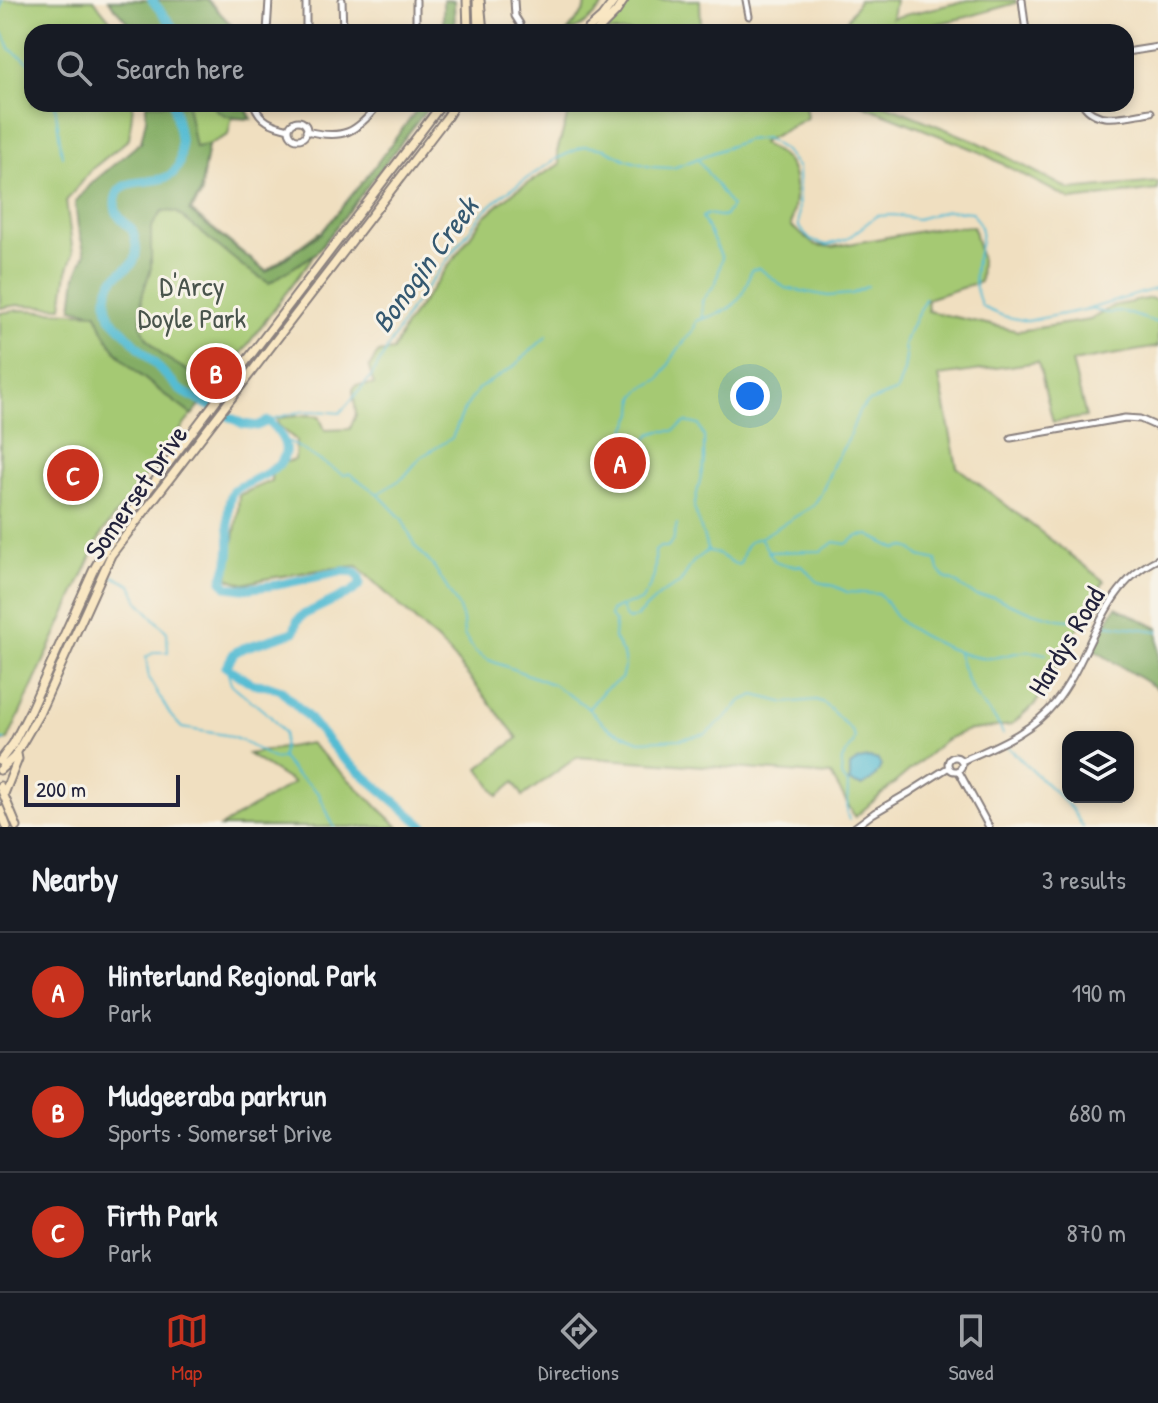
<!DOCTYPE html>
<meta charset="utf-8">
<style>
:root{--surface:#171b24;--page:#242831;--text:#f1f3f6;--muted:#9ea1a6;--line:#363941;--accent:#c8321e}
body{margin:0;font-family:"Patrick Hand",sans-serif;background:var(--page);color:var(--text)}
.controls{position:absolute;right:24px;bottom:24px;display:grid;overflow:hidden;border-radius:16px;box-shadow:0 4px 12px #0003}
.controls button{width:72px;height:72px;display:grid;place-items:center;padding:0;border:0;border-bottom:2px solid var(--line);background:var(--surface);color:var(--text);font:40px sans-serif}
.scale{position:absolute;left:24px;bottom:20px;width:156px;box-sizing:border-box;padding-left:8px;border:4px solid #22223b;border-top:0;font-size:22px;line-height:28px;white-space:nowrap;color:#22223b;-webkit-text-stroke:6px #f7f3e8;paint-order:stroke}
.you{position:absolute;left:750px;top:396px;width:28px;height:28px;margin:-20px;border:6px solid #fff;border-radius:50%;background:#1a73e8;box-shadow:0 0 0 12px #1a73e833}
.badge{display:grid;place-items:center;width:52px;height:52px;border-radius:50%;background:var(--accent);color:#fff;font-size:26px;font-weight:700}
.pin{position:absolute;translate:-50% -50%;border:4px solid #fff;box-shadow:0 2px 8px #0006}
.list{margin:0;padding:0;list-style:none}
h2{display:flex;justify-content:space-between;align-items:center;height:104px;margin:0;padding:0 32px;font-size:34px}
h2 small{font-size:26px;font-weight:400;color:var(--muted)}
.list li{display:grid;grid-template-columns:52px 1fr auto;gap:24px;align-items:center;box-sizing:border-box;height:120px;padding:0 32px;border-top:2px solid var(--line)}
.list b{display:block;font-size:30px;white-space:nowrap}
.list p{margin:0;font-size:26px;white-space:nowrap;color:var(--muted)}
.list em{font-size:26px;font-style:normal;color:var(--muted)}
.icon{flex:none;width:44px;height:44px;fill:none;stroke:currentColor;stroke-width:2;stroke-linecap:round;stroke-linejoin:round}
.map{position:relative;flex:none;width:1158px;height:827px;overflow:hidden}
.search{position:absolute;background:var(--surface);box-shadow:0 4px 12px #0003;left:24px;right:24px;top:24px;height:88px;display:flex;align-items:center;gap:20px;box-sizing:border-box;padding:0 28px;border-radius:24px;color:var(--muted);font-size:30px}
.sheet{height:464px;background:var(--surface)}
nav{display:flex;justify-content:space-around;align-items:center;box-sizing:border-box;height:112px;border-top:2px solid var(--line);background:var(--surface);font-size:22px;color:var(--muted)}
nav a{display:grid;justify-items:center;gap:4px}
nav .on{color:var(--accent)}
.map>svg:first-child{display:block}
</style>
<div class="map">
<svg width="1158" height="827" viewBox="0 0 1158 827">
<rect width="100%" height="100%" fill="#f7f3e8"/>
<filter id="ink" filterUnits="userSpaceOnUse"><feTurbulence type="fractalNoise" baseFrequency=".0125" numOctaves="2"/><feDisplacementMap in="SourceGraphic" scale="16" xChannelSelector="R" yChannelSelector="G"/><feConvolveMatrix kernelMatrix="1 2 1 2 8 2 1 2 1" color-interpolation-filters="sRGB"/></filter>
<filter id="wash" filterUnits="userSpaceOnUse"><feTurbulence type="fractalNoise" baseFrequency=".006" numOctaves="4" result="noise"/><feDisplacementMap in="SourceGraphic" scale="32" xChannelSelector="R" yChannelSelector="G"/><feGaussianBlur stdDeviation="1.8" result="paint"/><feColorMatrix in="noise" values="0 0 0 0 0 0 0 0 0 0 0 0 0 0 0 0 0 1.4 0 .05"/><feComposite in="paint" operator="in"/></filter>
<g filter="url(#wash)">
<rect width="100%" height="100%" fill="#f0dfc0"/>
<path fill="#a5c973" stroke="#647657" stroke-width="2" d="M0 0H94L120 32H32V104H133L129 139 92 169 66 201 73 254 67 272 62 307 18 305 0 308Z
M586 0H607C598 14 583 28 567 32L585 10Z
M627 0H700L701 32H602Z
M859 0H895L892 18 969 0H1016V3L967 17 900 32H844L843 27Z
M173 104H227V105L245 106 252 119 232 118 228 135 208 145 201 187 202 194 191 211 266 271 319 232 327 237 204 404 197 401 191 416 102 533 8 740 0 742V313L19 310 97 313Z
M571 104H805L807 118 761 143C768 147 777 151 783 157 801 174 795 205 791 226L815 245 832 247 938 228 973 226 981 260 980 282 927 299 928 311 1018 331 1090 320 1113 306 1151 298 1158 302V347L1072 362 1086 417 1053 422 1038 362 939 376 957 467 1104 581 1036 703 1011 725 965 731 945 740 855 817 831 775 577 757 523 796 514 782 498 796 479 768 518 738 449 652 357 566 326 569 264 579 244 584 228 578 238 512 239 495 271 481 272 465 295 460 296 440 278 425 277 418 309 415 319 416 325 430 350 429 356 414 353 390 356 385H374L369 368 378 353 393 351 405 326 484 217 515 191 560 164 557 152Z
M860 104H884L980 143 1070 190 1158 182V190L1071 200 978 151Z
M310 743 399 827H220L293 783 248 754Z"/>
<path fill="#84ad65" stroke="#536850" stroke-width="2" d="M108 0H208L236 30 235 32H136Z
M443 0H454L455 32H443Z
M146 104H187L195 147 208 145 200 194 189 211 266 272 321 233 368 175 421 104H431L316 253 269 283 244 267 176 212 162 211 151 228V268L142 296 141 325 147 338 163 356 216 388 192 415C158 389 106 357 97 313L72 308 76 276 85 254 78 227 75 202 93 182 141 142 146 119Z
M211 104 245 106 251 119C233 117 223 119 211 104Z
M1116 607 1158 628V689L1091 648Z"/>
<path fill="#55bcd3" stroke="#3c6f87" stroke-width="2" d="M869 758 878 760 881 765C877 777 872 781 861 786L848 782 850 779V766L859 760Z"/>
<g fill="none" stroke-linecap="round" stroke-linejoin="round">
<path stroke="#55bcd3" stroke-width="2" d="M0 13 2 0
M0 27 11 50 32 64
M55 104 62 156
M697 158 731 206 724 217 708 214 702 217 722 258 716 283 702 301 703 318
M1089 309 1106 313 1124 312 1158 323
M268 421C297 410 310 409 340 413L371 377 409 311 483 212 505 193 556 159 585 146 605 149 627 160 651 167 673 168 746 140 765 138 785 151 798 168 799 227 811 240 827 245 847 239 876 216 893 215 917 219 948 210 972 212C990 237 977 244 975 268 973 282 977 294 982 307L1003 316 1027 321 1089 309 1158 288
M284 443 290 442 343 475 350 474 378 494 402 519 416 547 434 567 458 606 463 620 464 635 475 652 486 659 552 684 584 705 610 729 640 741 681 739 706 734 730 714 741 701 755 695 785 703 816 700 824 703 852 731 855 738 853 744 842 760 841 776 848 784 847 814 849 820
M379 493 403 478 421 457 452 438 464 410 478 389 513 367 547 336
M761 539C777 564 770 565 802 566L818 582 834 586 847 592 879 594C887 601 890 611 898 619 914 634 968 661 990 658 1012 656 1023 647 1046 654
M708 551 694 507 704 462V437L699 425 686 422 673 431H660L651 434 638 451 627 446 626 430 634 413 635 397 642 389 660 379 677 351 694 329 696 321C729 311 742 307 751 270L759 268 785 288 828 296 852 294 868 286
M708 551C720 552 727 562 739 565 746 554 741 541 760 538L813 506 821 494 834 463 848 440 859 411 869 402 897 391 904 371 906 357 904 346 906 338 925 299
M768 552 821 551 835 542 846 544 858 536 869 535 896 549 906 547 912 549 920 556 936 560 939 570 945 578 953 581 976 596 993 597 1029 611 1059 619 1090 622
M113 576 131 585 138 601 167 632 168 652H155L146 657 149 679 171 716 182 728 226 735 242 741 274 759 282 758
M621 607 626 618 629 620 636 617 662 593 680 583 693 562 707 551
M1105 624 1158 631
M958 653C963 670 968 687 980 702 989 713 998 720 1003 734
M226 667 231 684 270 716 284 733 282 758 296 775 310 785 319 794 334 827
M589 708 604 690 621 679 625 665 623 654 614 638 615 623 610 616 611 611 621 606 641 601C654 581 656 576 655 551L660 547H667L673 541 677 524
M0 740H5
M1008 747 1071 808 1083 827"/>
<path stroke="#55bcd3" stroke-width="9" d="M152 0 177 32
M173 104C177 121 187 157 175 171 160 190 116 170 115 204 115 216 124 222 132 229 135 239 139 251 134 261 129 269 119 272 114 279 105 290 106 305 110 317L180 390 243 424 257 426 268 421C311 461 265 474 233 490 222 516 234 538 228 562 227 568 224 575 222 581L228 587 243 589 277 585 344 571 354 572 359 577 360 584 353 591 303 615 297 621 294 632 243 648 234 653 226 667 253 684 267 685 281 690 307 716 341 756 425 827"/>
</g>
</g>
<g filter="url(#ink)">
<g fill="none" stroke-linecap="round" stroke-linejoin="round">
<defs>
<path id="street" d="M306 0V32
M342 0 343 32
M416 0V32
M514 0 515 16 520 24
M746 0 749 16
M1022 0 1026 32
M267 32 269 0
M1126 52 1158 47
M254 104C260 121 272 125 289 129
M1083 104C1097 126 1128 115 1151 112
M289 130a9 9 0 1 1 18 0a9 9 0 1 1-18 0Z
M306 131C343 140 356 133 379 104
M1011 438 1125 418 1140 419 1158 427
M948 764a7 7 0 1 1 14 0a7 7 0 1 1-14 0Z
M962 761C995 746 1032 732 1055 703 1092 657 1100 586 1158 559
M958 770 989 827
M855 827 874 813 910 792 949 767"/>
<path id="secondary" d="M467 0 468 32
M477 0 478 32
M480 0 483 32
M585 32 602 17 615 0
M596 32 616 12 624 0
M0 761 13 744 30 711 93 571 103 553 123 523 442 104
M0 770 14 757 39 714 111 555 447 117 455 104
M0 786 17 827
M4 794 18 759 17 754
M0 809 7 827"/>
</defs>
<use href="#street" stroke="#89807e" stroke-width="9"/>
<use href="#secondary" stroke="#89807e" stroke-width="11"/>
<use href="#street" stroke="#fff" stroke-width="5"/>
<use href="#secondary" stroke="#f9e7c3" stroke-width="7"/>
</g>
</g>
<g text-anchor="middle" stroke-width="6" stroke-linejoin="round" paint-order="stroke">
<g font-size="28" fill="#49544c" stroke="#f7f3e8">
<text x="192" y="296">D'Arcy<tspan x="192" dy="32">Doyle Park</tspan></text>
</g>
<g font-size="28" fill="#22223b" stroke="#f7f3e8">
<text transform="translate(136 492) rotate(-55)" y="10">Somerset Drive</text>
<text transform="translate(1066 641) rotate(-59)" y="10">Hardys Road</text>
</g>
<g font-size="30" font-style="italic" fill="#345870" stroke="#f7f3e8">
<text transform="translate(425 265) rotate(-54)" y="10">Bonogin Creek</text>
</g>
</g>
</svg>
<div class="controls">
<button><svg class="icon" aria-label="layers" viewBox="0 0 24 24"><path d="M12 4l9 5-9 5-9-5zM3 14l9 5 9-5"/></svg></button>
</div>
<div class="scale">200 m</div>
<div class="you"></div>
<div class="pin badge" style="left:620px;top:463px">A</div>
<div class="pin badge" style="left:216px;top:373px">B</div>
<div class="pin badge" style="left:73px;top:475px">C</div>
<div class="search"><svg class="icon" aria-label="search" viewBox="0 0 24 24"><circle cx="10" cy="10" r="6"/><path d="M15 15l6 6"/></svg>Search here</div>
</div>
<section class="sheet">
<h2>Nearby<small>3 results</small></h2>
<ul class="list">
<li><span class="badge">A</span><div><b>Hinterland Regional Park</b><p>Park</p></div><em>190 m</em></li>
<li><span class="badge">B</span><div><b>Mudgeeraba parkrun</b><p>Sports · Somerset Drive</p></div><em>680 m</em></li>
<li><span class="badge">C</span><div><b>Firth Park</b><p>Park</p></div><em>870 m</em></li>
</ul>
</section>
<nav>
<a class="on"><svg class="icon" aria-label="map" viewBox="0 0 24 24"><path d="M3 6l6-2 6 2 6-2v14l-6 2-6-2-6 2zM9 4v14M15 6v14"/></svg>Map</a>
<a><svg class="icon" aria-label="directions" viewBox="0 0 24 24"><path d="M12 3l9 9-9 9-9-9zM9 14v-3h6M13 9l2 2-2 2"/></svg>Directions</a>
<a><svg class="icon" aria-label="saved" viewBox="0 0 24 24"><path d="M7 4h10v16l-5-4-5 4z"/></svg>Saved</a>
</nav>
